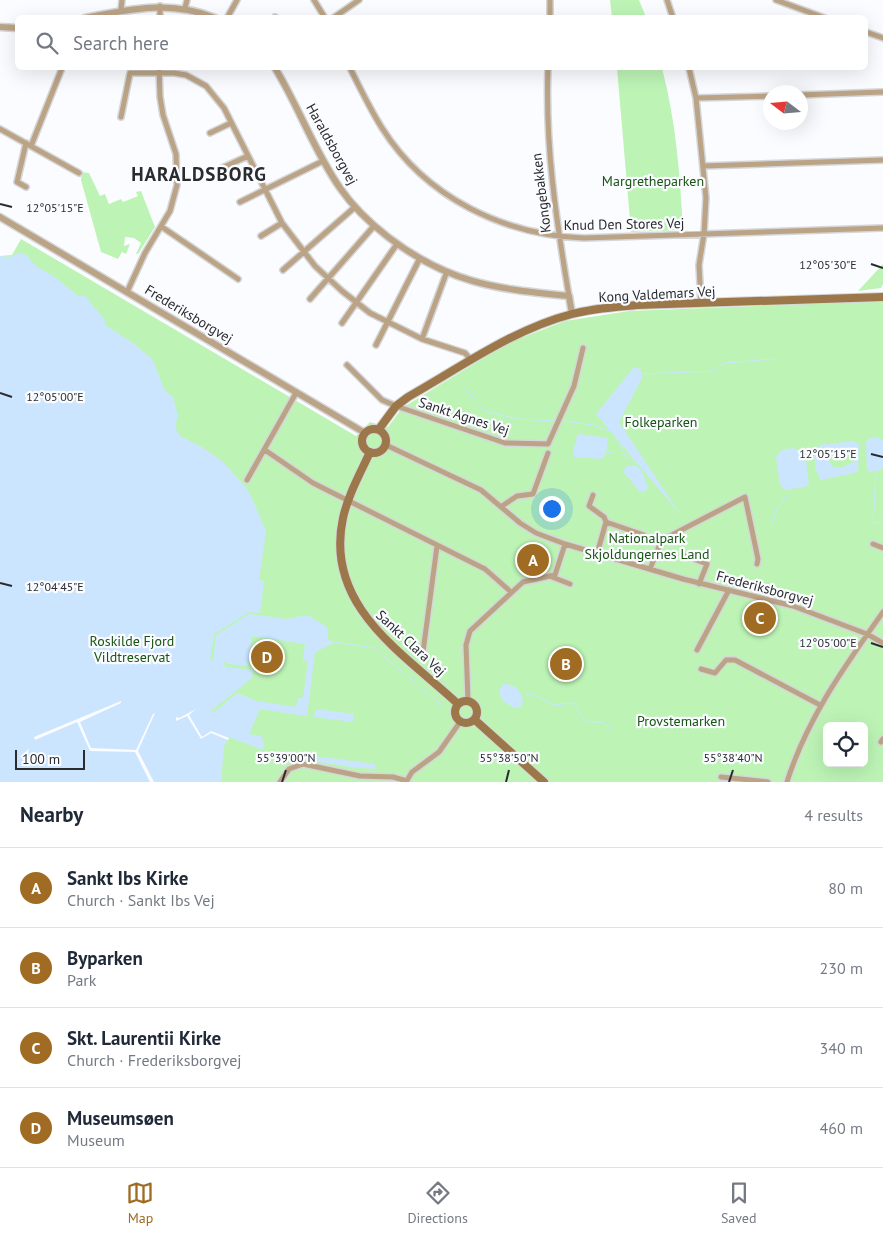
<!DOCTYPE html>
<meta charset="utf-8">
<style>
:root{--surface:#fff;--page:#f2f2f3;--text:#1f2937;--muted:#747a83;--line:#e0e1e3;--accent:#a06c23}
body{margin:0;font-family:"PT Sans",sans-serif;background:var(--page);color:var(--text)}
.controls{position:absolute;right:15px;bottom:15px;display:grid;overflow:hidden;border-radius:8px;box-shadow:0 5px 20px #0002}
.controls button{width:45px;height:45px;display:grid;place-items:center;padding:0;border:0;border-bottom:1px solid var(--line);background:var(--surface);color:var(--text);font:25px sans-serif}
.compass{position:absolute;left:763px;top:85px;width:45px;height:45px;border-radius:50%;background:var(--surface);box-shadow:0 5px 20px #0002;rotate:286deg}
.scale{position:absolute;left:15px;bottom:12px;width:70px;box-sizing:border-box;padding-left:5px;border:2px solid #2a2b2e;border-top:0;font-size:14px;line-height:18px;white-space:nowrap;color:#2a2b2e;-webkit-text-stroke:4px #fbfcff;paint-order:stroke}
.you{position:absolute;left:551px;top:508px;width:18px;height:18px;margin:-12px;border:4px solid #fff;border-radius:50%;background:#1a73e8;box-shadow:0 0 0 8px #1a73e833}
.badge{display:grid;place-items:center;width:32px;height:32px;border-radius:50%;background:var(--accent);color:#fff;font-size:16px;font-weight:700}
.pin{position:absolute;translate:-50% -50%;border:2px solid #fff;box-shadow:0 1px 5px #0006}
.list{margin:0;padding:0;list-style:none}
h2{display:flex;justify-content:space-between;align-items:center;height:65px;margin:0;padding:0 20px;font-size:21px}
h2 small{font-size:16px;font-weight:400;color:var(--muted)}
.list li{display:grid;grid-template-columns:32px 1fr auto;gap:15px;align-items:center;box-sizing:border-box;height:80px;padding:0 20px;border-top:1px solid var(--line)}
.list b{display:block;font-size:19px;white-space:nowrap}
.list p{margin:0;font-size:16px;white-space:nowrap;color:var(--muted)}
.list em{font-size:16px;font-style:normal;color:var(--muted)}
.icon{flex:none;width:28px;height:28px;fill:none;stroke:currentColor;stroke-width:2;stroke-linecap:round;stroke-linejoin:round}
.map{position:relative;flex:none;width:883px;height:782px;overflow:hidden}
.search{position:absolute;background:var(--surface);box-shadow:0 5px 20px #0002;left:15px;right:15px;top:15px;height:55px;display:flex;align-items:center;gap:12px;box-sizing:border-box;padding:0 18px;border-radius:8px;color:var(--muted);font-size:19px}
.sheet{height:385px;background:var(--surface)}
nav{display:flex;justify-content:space-around;align-items:center;box-sizing:border-box;height:70px;border-top:1px solid var(--line);background:var(--surface);font-size:14px;color:var(--muted)}
nav a{display:grid;justify-items:center;gap:2px}
nav .on{color:var(--accent)}
.map>svg:first-child{display:block}
</style>
<div class="map">
<svg width="883" height="782" viewBox="0 0 883 782">
<rect width="100%" height="100%" fill="#fbfcff"/>
<path fill="#bdf4b6" fill-rule="evenodd" d="M610 0H639L646 17H612Z
M617 68H662C676 121 680 175 683 230L631 232Z
M82 172 89 173 100 196 105 194 109 204 121 199 123 202 138 196 136 192 141 191 155 227 138 254H136L141 243 134 238 125 237 124 246 130 244 126 254 122 252 118 259 101 252 81 180Z
M21 239 356 436 370 422 388 427 402 408 508 343 565 321 629 311 883 301V782H0V256L12 255ZM827 726H864V763H827Z
M883 264V284L881 288 858 291Z"/>
<path fill="#cbe5ff" fill-rule="evenodd" d="M17 253 25 254 37 267 55 277 78 296H85L105 320 104 324 133 343 153 360 165 391 173 397 178 416 175 427 180 436 202 447 223 462 244 485 251 496 266 531 259 580 264 581 260 613 249 612 214 634 210 660H213L216 635 249 614 287 619 307 615 327 627 328 640 335 642 315 652 307 716 260 709 249 734 261 736V740H264L263 750 229 737 224 747 221 780 218 782H0V256L11 257ZM252 636 305 644 303 660 308 661 303 698H298L296 707 257 701 237 693 213 713 212 710 252 678 253 670 226 667 223 662 225 661 228 664 248 666Z
M634 367 640 369 642 373 641 380 619 422 680 514 596 414Z
M578 434 608 438 606 452 602 459 574 457 573 451Z
M876 437 883 440V467L880 470 870 472 867 469 866 442 868 439Z
M853 441 859 444 858 472 821 480C815 471 813 458 816 448L820 445ZM840 451 854 454 855 461 842 468 833 467 830 463V455Z
M793 448 805 454 809 484 804 487 785 490 780 484 776 457 782 450Z
M636 465 642 471 648 488 645 492 639 491 623 471 627 466Z
M503 684C516 684 525 693 522 706L514 708 502 700 499 691Z
M317 709 354 714 353 722 313 717Z
M275 751 375 764V769L352 767 274 755Z"/>
<path fill="#fbfcff" d="M121 701V703L80 722 91 748 136 750 153 714 155 713 138 751 154 782H150L135 752 90 751 77 722 35 740 34 737Z
M196 709 189 715 202 737 211 731 229 738 228 740 211 733 201 739 187 716 176 721V717L179 718Z"/>
<g fill="none" stroke-linecap="round" stroke-linejoin="round">
<path stroke="#cbe5ff" stroke-width="1" d="M642 374 714 371 724 363 774 359
M463 386 485 411 517 419 555 421
M563 421 593 425 610 431
M619 442 625 456 636 462
M606 452 613 453
M876 475 873 524 883 523
M772 524 778 506 787 496
M335 642 374 648 445 708
M525 695 531 694 554 705 573 703 584 719 589 722H602L614 731"/>
<defs>
<path id="minor" d="M314 0 325 18
M667 0 673 18
M776 0 825 18
M185 8 187 0
M121 10 122 0
M160 18V6
M227 18 237 0
M275 18V17
M333 18 359 0
M550 18V0
M866 32 883 38
M350 68C360 88 370 109 382 128 426 198 504 235 584 238L883 228
M548 68C545 145 556 219 569 296
M689 68 696 98 706 198 704 234 699 265 701 303
M800 95 883 92
M696 98 770 96
M121 117 130 73H174L186 75 206 86 224 108 282 223 315 266 342 291 370 313 422 339 465 353 471 360
M0 129 79 173
M210 133 231 123
M26 143 17 182 26 187
M31 146 62 68
M703 166 883 160
M222 168 248 156
M240 202 323 161
M162 227 238 279
M261 236 282 223
M283 270 355 207
M127 292 145 253 170 211 177 185 176 154 163 115 160 97 159 68
M310 299 374 226
M342 323 397 244
M422 339 446 274
M376 345 419 260
M347 365 382 400 396 406 505 443 548 444 574 386 583 348
M386 445 481 490 520 523 536 533 565 544 683 579 793 606 867 634 883 643
M265 450 313 483 485 569 511 592
M247 480 296 393
M593 495 589 506 604 517 606 522 644 535
M502 506 517 496 533 494 548 453
M873 544 883 548
M597 554 606 522
M683 555 707 564 699 584
M650 569 660 544 666 538 745 497 758 559 757 564
M552 577 570 584
M697 650 729 590
M423 652 437 546
M701 669 715 673 726 660H735L820 705
M468 701 466 645 470 631 523 582 555 575 565 544
M881 742 883 739
M721 777 768 782
M280 782 289 769 303 764 360 776 393 777 407 781
M406 782 412 772 439 752 460 722
M787 782C807 718 845 666 883 612"/>
<path id="tertiary" d="M85 18C130 9 171 0 215 18
M0 27 18 28
M275 68C299 107 314 151 340 188 353 207 370 223 388 237 448 283 495 289 569 296L572 314
M0 217 365 433"/>
<path id="secondary" d="M362 441a12 12 0 1 1 24 0a12 12 0 1 1-24 0Z
M379 429 396 406 408 397C461 367 514 329 572 314 594 308 615 307 637 305L883 297
M370 452C360 474 348 495 343 518 324 606 403 653 458 704
M455 712a11 11 0 1 1 22 0a11 11 0 1 1-22 0Z
M475 720 544 782"/>
</defs>
<use href="#minor" stroke="#d5d6d9" stroke-width="8"/>
<use href="#tertiary" stroke="#d5d6d9" stroke-width="9"/>
<use href="#secondary" stroke="#d5d6d9" stroke-width="10"/>
<use href="#minor" stroke="#bba385" stroke-width="5"/>
<use href="#tertiary" stroke="#bba385" stroke-width="6"/>
<use href="#secondary" stroke="#9b7749" stroke-width="8"/>
</g>
<path fill="none" stroke="#2a2b2e" stroke-width="2" d="M0 204 12 207M871 264 883 268M0 393 12 397M871 454 883 457M0 583 12 586M871 643 883 647M282 782 286 770M506 782 509 770M729 782 733 770"/>
<g text-anchor="middle" stroke-width="4.5" stroke-linejoin="round" paint-order="stroke">
<g font-size="14" fill="#2a2b2e" stroke="#fbfcff">
<text transform="translate(332 144) rotate(61)" y="5">Haraldsborgvej</text>
<text transform="translate(541 193) rotate(-97)" y="5">Kongebakken</text>
<text transform="translate(624 224) rotate(-1)" y="5">Knud Den Stores Vej</text>
<text transform="translate(657 294) rotate(-3)" y="5">Kong Valdemars Vej</text>
<text transform="translate(189 314) rotate(31)" y="5">Frederiksborgvej</text>
<text transform="translate(464 416) rotate(18)" y="5">Sankt Agnes Vej</text>
<text transform="translate(765 588) rotate(15)" y="5">Frederiksborgvej</text>
<text transform="translate(411 643) rotate(43)" y="5">Sankt Clara Vej</text>
</g>
<g font-size="14" fill="#195413" stroke="#fbfcff">
<text x="653" y="186">Margretheparken</text>
<text x="661" y="427">Folkeparken</text>
<text x="647" y="543">Nationalpark<tspan x="647" dy="16">Skjoldungernes Land</tspan></text>
<text x="132" y="646">Roskilde Fjord<tspan x="132" dy="16">Vildtreservat</tspan></text>
<text x="681" y="726">Provstemarken</text>
</g>
<g font-size="19" font-weight="bold" letter-spacing="1" fill="#2a2b2e" stroke="#fbfcff">
<text x="199" y="181">HARALDSBORG</text>
</g>
</g>
<g font-size="12" text-anchor="middle" fill="#2a2b2e" stroke="#fbfcff" stroke-width="4.5" stroke-linejoin="round" paint-order="stroke">
<text x="55" y="212">12°05'15"E</text>
<text x="828" y="269">12°05'30"E</text>
<text x="55" y="401">12°05'00"E</text>
<text x="828" y="458">12°05'15"E</text>
<text x="55" y="591">12°04'45"E</text>
<text x="828" y="647">12°05'00"E</text>
<text x="286" y="762">55°39'00"N</text>
<text x="509" y="762">55°38'50"N</text>
<text x="733" y="762">55°38'40"N</text>
</g>
</svg>
<div class="controls">
<button><svg class="icon" aria-label="locate" viewBox="0 0 24 24"><circle cx="12" cy="12" r="6"/><path d="M12 2v4M12 18v4M2 12h4M18 12h4"/></svg></button>
</div>
<svg class="compass" viewBox="-18 -18 36 36"><path d="M0-13l5 13h-10z" fill="#e53935"/><path d="M0 13l5-13h-10z" fill="#747a83"/></svg>
<div class="scale">100 m</div>
<div class="you"></div>
<div class="pin badge" style="left:533px;top:560px">A</div>
<div class="pin badge" style="left:566px;top:664px">B</div>
<div class="pin badge" style="left:760px;top:618px">C</div>
<div class="pin badge" style="left:267px;top:657px">D</div>
<div class="search"><svg class="icon" aria-label="search" viewBox="0 0 24 24"><circle cx="10" cy="10" r="6"/><path d="M15 15l6 6"/></svg>Search here</div>
</div>
<section class="sheet">
<h2>Nearby<small>4 results</small></h2>
<ul class="list">
<li><span class="badge">A</span><div><b>Sankt Ibs Kirke</b><p>Church · Sankt Ibs Vej</p></div><em>80 m</em></li>
<li><span class="badge">B</span><div><b>Byparken</b><p>Park</p></div><em>230 m</em></li>
<li><span class="badge">C</span><div><b>Skt. Laurentii Kirke</b><p>Church · Frederiksborgvej</p></div><em>340 m</em></li>
<li><span class="badge">D</span><div><b>Museumsøen</b><p>Museum</p></div><em>460 m</em></li>
</ul>
</section>
<nav>
<a class="on"><svg class="icon" aria-label="map" viewBox="0 0 24 24"><path d="M3 6l6-2 6 2 6-2v14l-6 2-6-2-6 2zM9 4v14M15 6v14"/></svg>Map</a>
<a><svg class="icon" aria-label="directions" viewBox="0 0 24 24"><path d="M12 3l9 9-9 9-9-9zM9 14v-3h6M13 9l2 2-2 2"/></svg>Directions</a>
<a><svg class="icon" aria-label="saved" viewBox="0 0 24 24"><path d="M7 4h10v16l-5-4-5 4z"/></svg>Saved</a>
</nav>
